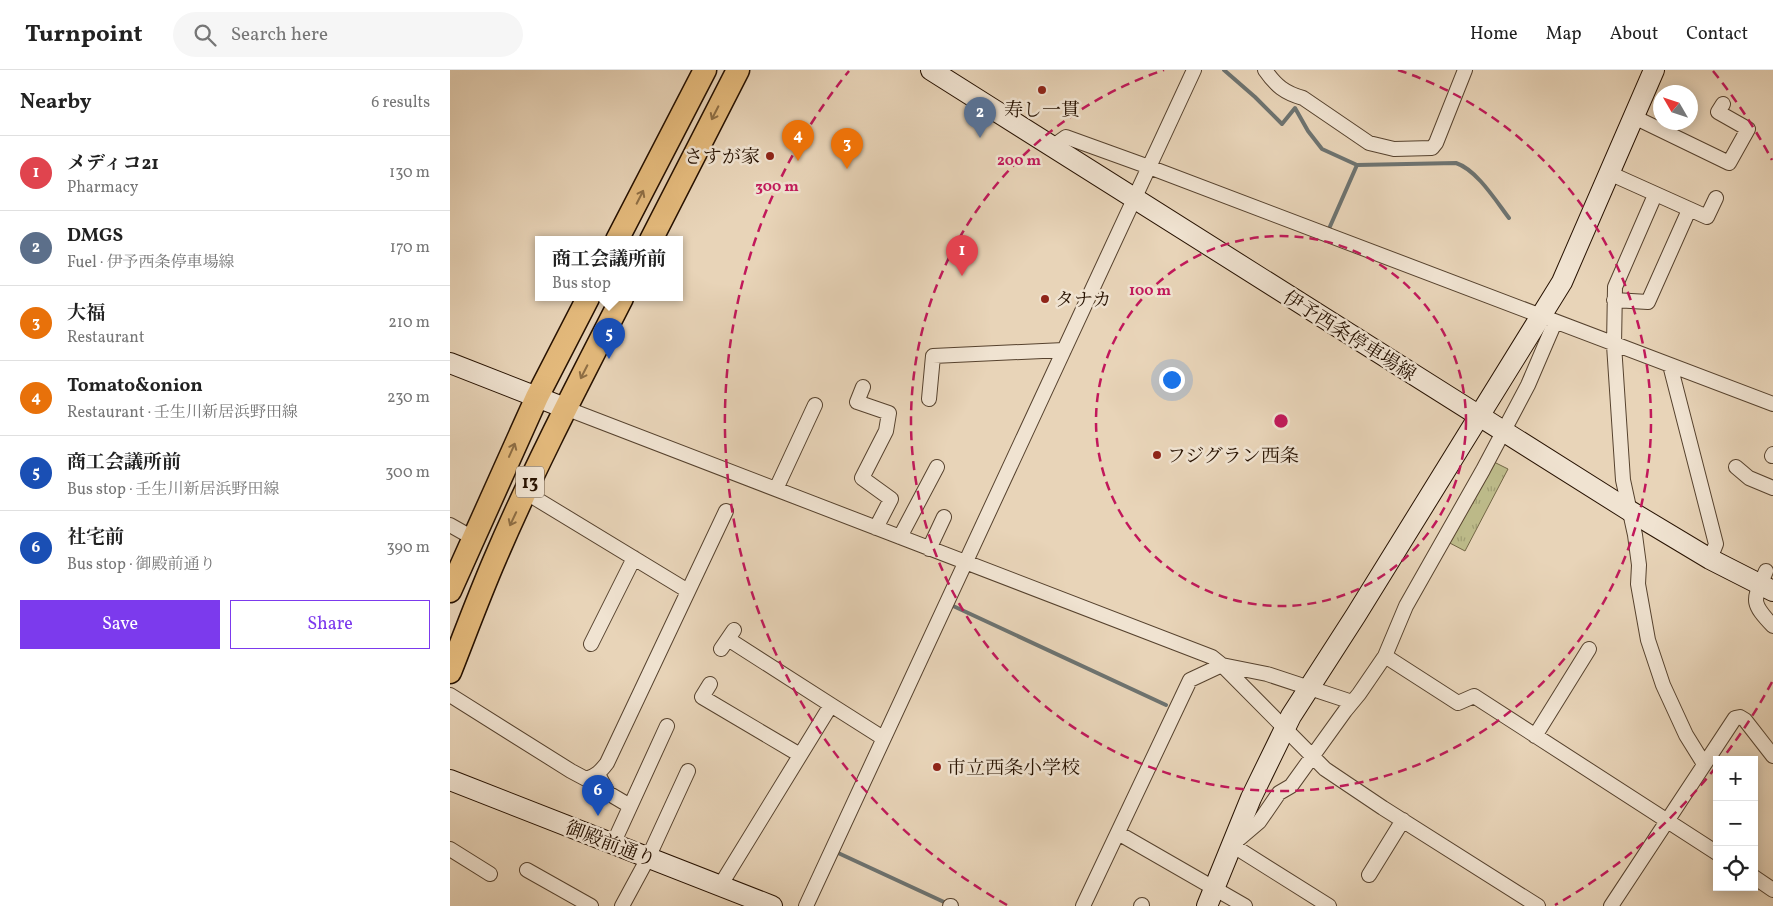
<!DOCTYPE html>
<meta charset="utf-8">
<style>
:root{--surface:#fff;--page:#f6f6f6;--text:#222;--muted:#767676;--line:#e0e0e0;--accent:#7c3aed}
body{margin:0;font-family:Vollkorn,"Noto Serif JP",serif;background:var(--page);color:var(--text)}
.controls{position:absolute;right:15px;bottom:15px;display:grid;overflow:hidden;border-radius:0px;box-shadow:0 2px 12px #0003}
.controls button{width:45px;height:45px;display:grid;place-items:center;padding:0;border:0;border-bottom:1px solid var(--line);background:var(--surface);color:var(--text);font:25px sans-serif}
.compass{position:absolute;left:1203px;top:15px;width:45px;height:45px;border-radius:50%;background:var(--surface);box-shadow:0 2px 12px #0003;rotate:309deg}
.you{position:absolute;left:721px;top:309px;width:18px;height:18px;margin:-12px;border:4px solid #fff;border-radius:50%;background:#1a73e8;box-shadow:0 0 0 8px #1a73e833}
.badge{display:grid;place-items:center;width:32px;height:32px;border-radius:50%;background:var(--accent);color:#fff;font-size:16px;font-weight:700}
.pin{position:absolute;translate:-50% -41px;filter:drop-shadow(0 1px 2px #0008)}
.pin::after{content:'';position:absolute;top:26px;width:18px;height:15px;background:inherit;clip-path:polygon(0 0,100% 0,50% 100%)}
.popup{position:absolute;left:85px;top:166px;width:148px;height:65px;box-sizing:border-box;display:grid;place-content:center;border-radius:0px;background:var(--surface);filter:drop-shadow(0 1px 4px #0005);font-size:16px;white-space:nowrap;color:var(--muted)}
.popup b{font-size:19px;color:var(--text)}
.popup::after{content:'';position:absolute;left:50%;top:100%;margin-left:-10px;border:10px solid transparent;border-top-color:var(--surface)}
.list{margin:0;padding:0;list-style:none}
h2{display:flex;justify-content:space-between;align-items:center;height:65px;margin:0;padding:0 20px;font-size:21px}
h2 small{font-size:16px;font-weight:400;color:var(--muted)}
.list li{display:grid;grid-template-columns:32px 1fr auto;gap:15px;align-items:center;box-sizing:border-box;height:75px;padding:0 20px;border-top:1px solid var(--line)}
.list b{display:block;font-size:19px;white-space:nowrap}
.list p{margin:0;font-size:16px;white-space:nowrap;color:var(--muted)}
.list em{font-size:16px;font-style:normal;color:var(--muted)}
.actions{display:flex;gap:10px;padding:15px 20px}
.actions a{flex:1;padding:11px 0;border:1px solid var(--accent);border-radius:0px;text-align:center;font-size:18px;color:var(--accent)}
.actions .main{background:var(--accent);color:#fff}
.icon{flex:none;width:28px;height:28px;fill:none;stroke:currentColor;stroke-width:2;stroke-linecap:round;stroke-linejoin:round}
.map{position:relative;flex:none;width:1323px;height:836px;overflow:hidden}
header{display:flex;align-items:center;gap:30px;box-sizing:border-box;height:70px;padding:0 25px;background:var(--surface);border-bottom:1px solid var(--line)}
header strong{font-size:24px}
nav{display:flex;gap:28px;margin-inline-start:auto;font-size:18px}
.search{width:350px;height:45px;background:var(--page);display:flex;align-items:center;gap:12px;box-sizing:border-box;padding:0 18px;border-radius:28px;color:var(--muted);font-size:19px}
main{display:flex}
aside{flex:1;background:var(--surface)}
.map>svg:first-child{display:block}
</style>
<header>
<strong>Turnpoint</strong>
<div class="search"><svg class="icon" aria-label="search" viewBox="0 0 24 24"><circle cx="10" cy="10" r="6"/><path d="M15 15l6 6"/></svg>Search here</div>
<nav><a>Home</a><a>Map</a><a>About</a><a>Contact</a></nav>
</header>
<main>
<aside>
<h2>Nearby<small>6 results</small></h2>
<ul class="list">
<li><span class="badge" style="background:#e0444e">1</span><div><b>メディコ21</b><p>Pharmacy</p></div><em>130 m</em></li>
<li><span class="badge" style="background:#5c6f8a">2</span><div><b>DMGS</b><p>Fuel · 伊予西条停車場線</p></div><em>170 m</em></li>
<li><span class="badge" style="background:#e8710a">3</span><div><b>大福</b><p>Restaurant</p></div><em>210 m</em></li>
<li><span class="badge" style="background:#e8710a">4</span><div><b>Tomato&amp;onion</b><p>Restaurant · 壬生川新居浜野田線</p></div><em>230 m</em></li>
<li><span class="badge" style="background:#1a4fb4">5</span><div><b>商工会議所前</b><p>Bus stop · 壬生川新居浜野田線</p></div><em>300 m</em></li>
<li><span class="badge" style="background:#1a4fb4">6</span><div><b>社宅前</b><p>Bus stop · 御殿前通り</p></div><em>390 m</em></li>
</ul>
<div class="actions"><a class="main">Save</a><a>Share</a></div>
</aside>
<div class="map">
<svg width="1323" height="836" viewBox="0 0 1323 836">
<defs>
<pattern id="park-tufts" width="24" height="20" patternUnits="userSpaceOnUse" patternTransform="scale(1.25)"><rect width="24" height="20" fill="#bdbb8a"/><path d="M3 7l-1-3M5 7V3M7 7l1-3M15 17l-1-3M17 17v-4M19 17l1-3" fill="none" stroke="#a2a075"/></pattern>
</defs>
<rect width="100%" height="100%" fill="#e8d4b8"/>
<filter id="stains"><feTurbulence type="fractalNoise" baseFrequency=".004" numOctaves="4"/><feColorMatrix values="0 0 0 0 .2 0 0 0 0 .09 0 0 0 0 .02 0 0 0 .5 -.17"/></filter>
<radialGradient id="worn" r=".72"><stop offset=".6" stop-color="#630" stop-opacity="0"/><stop offset="1" stop-color="#630" stop-opacity=".3"/></radialGradient>
<path fill="url(#park-tufts)" stroke="#726645" d="M1040 390 1058 399 1015 481 996 471Z"/>
<g fill="none" stroke-linecap="round" stroke-linejoin="round">
<path stroke="#6d7370" stroke-width="4" d="M774 0 805 27 832 54 845 38 858 61 872 79 907 95 1006 93C1027 100 1046 131 1059 148
M878 161 907 95
M500 536 501 535 716 635
M387 780 386 782 494 832"/>
<defs>
<path id="street" d="M815 0C826 16 835 23 853 28L919 73 944 79 982 78 986 73 1015 0
M1184 47 1279 93 1298 59 1268 42 1273 34
M602 77 616 67 699 97 1323 334
M1159 103 1257 147 1266 128
M1205 125 1165 217 1164 275 1173 410 1185 465 1189 495 1188 514 1198 570 1213 615 1236 665 1254 694
M1164 230 1198 232 1239 140
M1220 295 1266 474 1260 489
M413 317 407 332 439 343 436 361 412 408 441 429 426 458
M479 329 483 286 614 280
M115 338 762 587 772 595 875 699 933 738 1088 836
M1322 386 1323 384
M1286 397 1299 408 1323 418
M326 419 365 335
M75 422 238 521
M0 455 23 468
M450 467 487 397
M479 479 494 447
M1316 501C1304 530 1299 531 1323 556
M278 569 381 635
M141 574 184 488
M271 579 284 560
M935 586 1008 633 1024 626 1267 783
M260 614 252 627 350 685
M0 625 121 701 136 709C146 706 151 701 157 693L276 441
M1085 666 1139 579
M148 704 158 723 180 736
M668 763 795 836
M163 774 217 656
M0 779 40 804
M77 800 141 836
M919 805 953 750
M1304 807 1323 820
M270 816 381 635 433 668
M172 836 198 788 238 701
M356 836 744 0
M500 836H501
M633 836 740 610 772 595 817 604 902 632
M691 836 692 835
M879 836 782 775 809 752 829 723 841 716 895 641 909 624 935 586 956 536 1033 400 1078 315 1105 252
M1161 836 1285 648 1290 647 1295 650 1323 686"/>
<path id="secondary" d="M481 0 1180 441 1260 489 1323 521
M0 293 115 338
M0 710 322 836
M757 836 801 728 841 646 906 545 1112 212 1204 0"/>
<path id="primary" d="M167 170 255 0
M201 170 288 0
M0 521 87 327 138 228
M0 602C15 564 29 526 45 489 83 400 128 314 172 228"/>
</defs>
<use href="#street" stroke="#56422e" stroke-width="16"/>
<use href="#secondary" stroke="#261100" stroke-width="22"/>
<use href="#primary" stroke="#261100" stroke-width="25"/>
<use href="#street" stroke="#f0e3d1" stroke-width="14"/>
<use href="#secondary" stroke="#f0e3d1" stroke-width="20"/>
<use href="#primary" stroke="#e4ba7c" stroke-width="22"/>
</g>
<defs><path id="oneway-shaft" d="M-6 0H5M1.5-3L5.5 0L1.5 3" fill="none" stroke-width="1.6" stroke-linecap="round" stroke-linejoin="round" transform="scale(1.25)"/></defs>
<g stroke="#8e6e44">
<use href="#oneway-shaft" transform="translate(265 43) rotate(117)"/>
<use href="#oneway-shaft" transform="translate(190 127) rotate(-63)"/>
<use href="#oneway-shaft" transform="translate(134 302) rotate(117)"/>
<use href="#oneway-shaft" transform="translate(62 380) rotate(-66)"/>
<use href="#oneway-shaft" transform="translate(63 449) rotate(115)"/>
</g>
<g fill="none" stroke="#c2185b" stroke-width="2.5" stroke-dasharray="9 6">
<circle cx="831" cy="351" r="185"/>
<path d="M948 0A370 370 0 1 1 714 0"/>
<path d="M1322 612A556 556 0 0 1 1272 689M1266 697A556 556 0 0 1 1105 835M557 835A556 556 0 0 1 399 1M1263 1A556 556 0 0 1 1322 90"/>
</g>
<g fill="#8f2418" stroke="#f0e3d1" stroke-width="2">
<circle cx="592" cy="20" r="5"/>
<circle cx="320" cy="86" r="5"/>
<circle cx="595" cy="229" r="5"/>
<circle cx="707" cy="385" r="5"/>
<circle cx="487" cy="697" r="5"/>
</g>
<g text-anchor="middle" stroke-width="5" stroke-linejoin="round" paint-order="stroke">
<rect fill="#f0e3d1" stroke="#63503f" stroke-width="1" x="66" y="396.5" width="28" height="31" rx="4"/>
<g font-size="18" font-weight="bold" fill="#261100">
<text x="80" y="418">13</text>
</g>
<g font-size="19" fill="#261100" stroke="#f0e3d1" text-anchor="start">
<text x="592" y="46" text-anchor="middle">寿し一貫</text>
<text x="310" y="93" text-anchor="end">さすが家</text>
<text x="605" y="236">タナカ</text>
<text x="717" y="392">フジグラン西条</text>
<text x="497" y="704">市立西条小学校</text>
</g>
<g font-size="19" fill="#261100" stroke="#f0e3d1">
<text transform="translate(900 265) rotate(32)" y="7">伊予西条停車場線</text>
<text transform="translate(161 773) rotate(21)" y="7">御殿前通り</text>
</g>
</g>
<circle cx="831" cy="351" r="8" fill="#c2185b" stroke="#f0e3d1" stroke-width="2.5"/>
<g font-size="15" text-anchor="middle" font-weight="bold" fill="#c2185b" stroke="#f0e3d1" stroke-width="5" stroke-linejoin="round" paint-order="stroke">
<text x="569" y="95">200 m</text>
<text x="327" y="121">300 m</text>
<text x="700" y="225">100 m</text>
</g>
<rect width="100%" height="100%" filter="url(#stains)"/>
<rect width="100%" height="100%" fill="url(#worn)"/>
</svg>
<div class="controls">
<button>+</button>
<button>−</button>
<button><svg class="icon" aria-label="locate" viewBox="0 0 24 24"><circle cx="12" cy="12" r="6"/><path d="M12 2v4M12 18v4M2 12h4M18 12h4"/></svg></button>
</div>
<svg class="compass" viewBox="-18 -18 36 36"><path d="M0-13l5 13h-10z" fill="#e53935"/><path d="M0 13l5-13h-10z" fill="#767676"/></svg>
<div class="you"></div>
<div class="pin badge" style="left:512px;top:206px;background:#e0444e">1</div>
<div class="pin badge" style="left:530px;top:68px;background:#5c6f8a">2</div>
<div class="pin badge" style="left:397px;top:99px;background:#e8710a">3</div>
<div class="pin badge" style="left:348px;top:91px;background:#e8710a">4</div>
<div class="pin badge" style="left:159px;top:289px;background:#1a4fb4">5</div>
<div class="popup"><b>商工会議所前</b>Bus stop</div>
<div class="pin badge" style="left:148px;top:746px;background:#1a4fb4">6</div>
</div>
</main>
